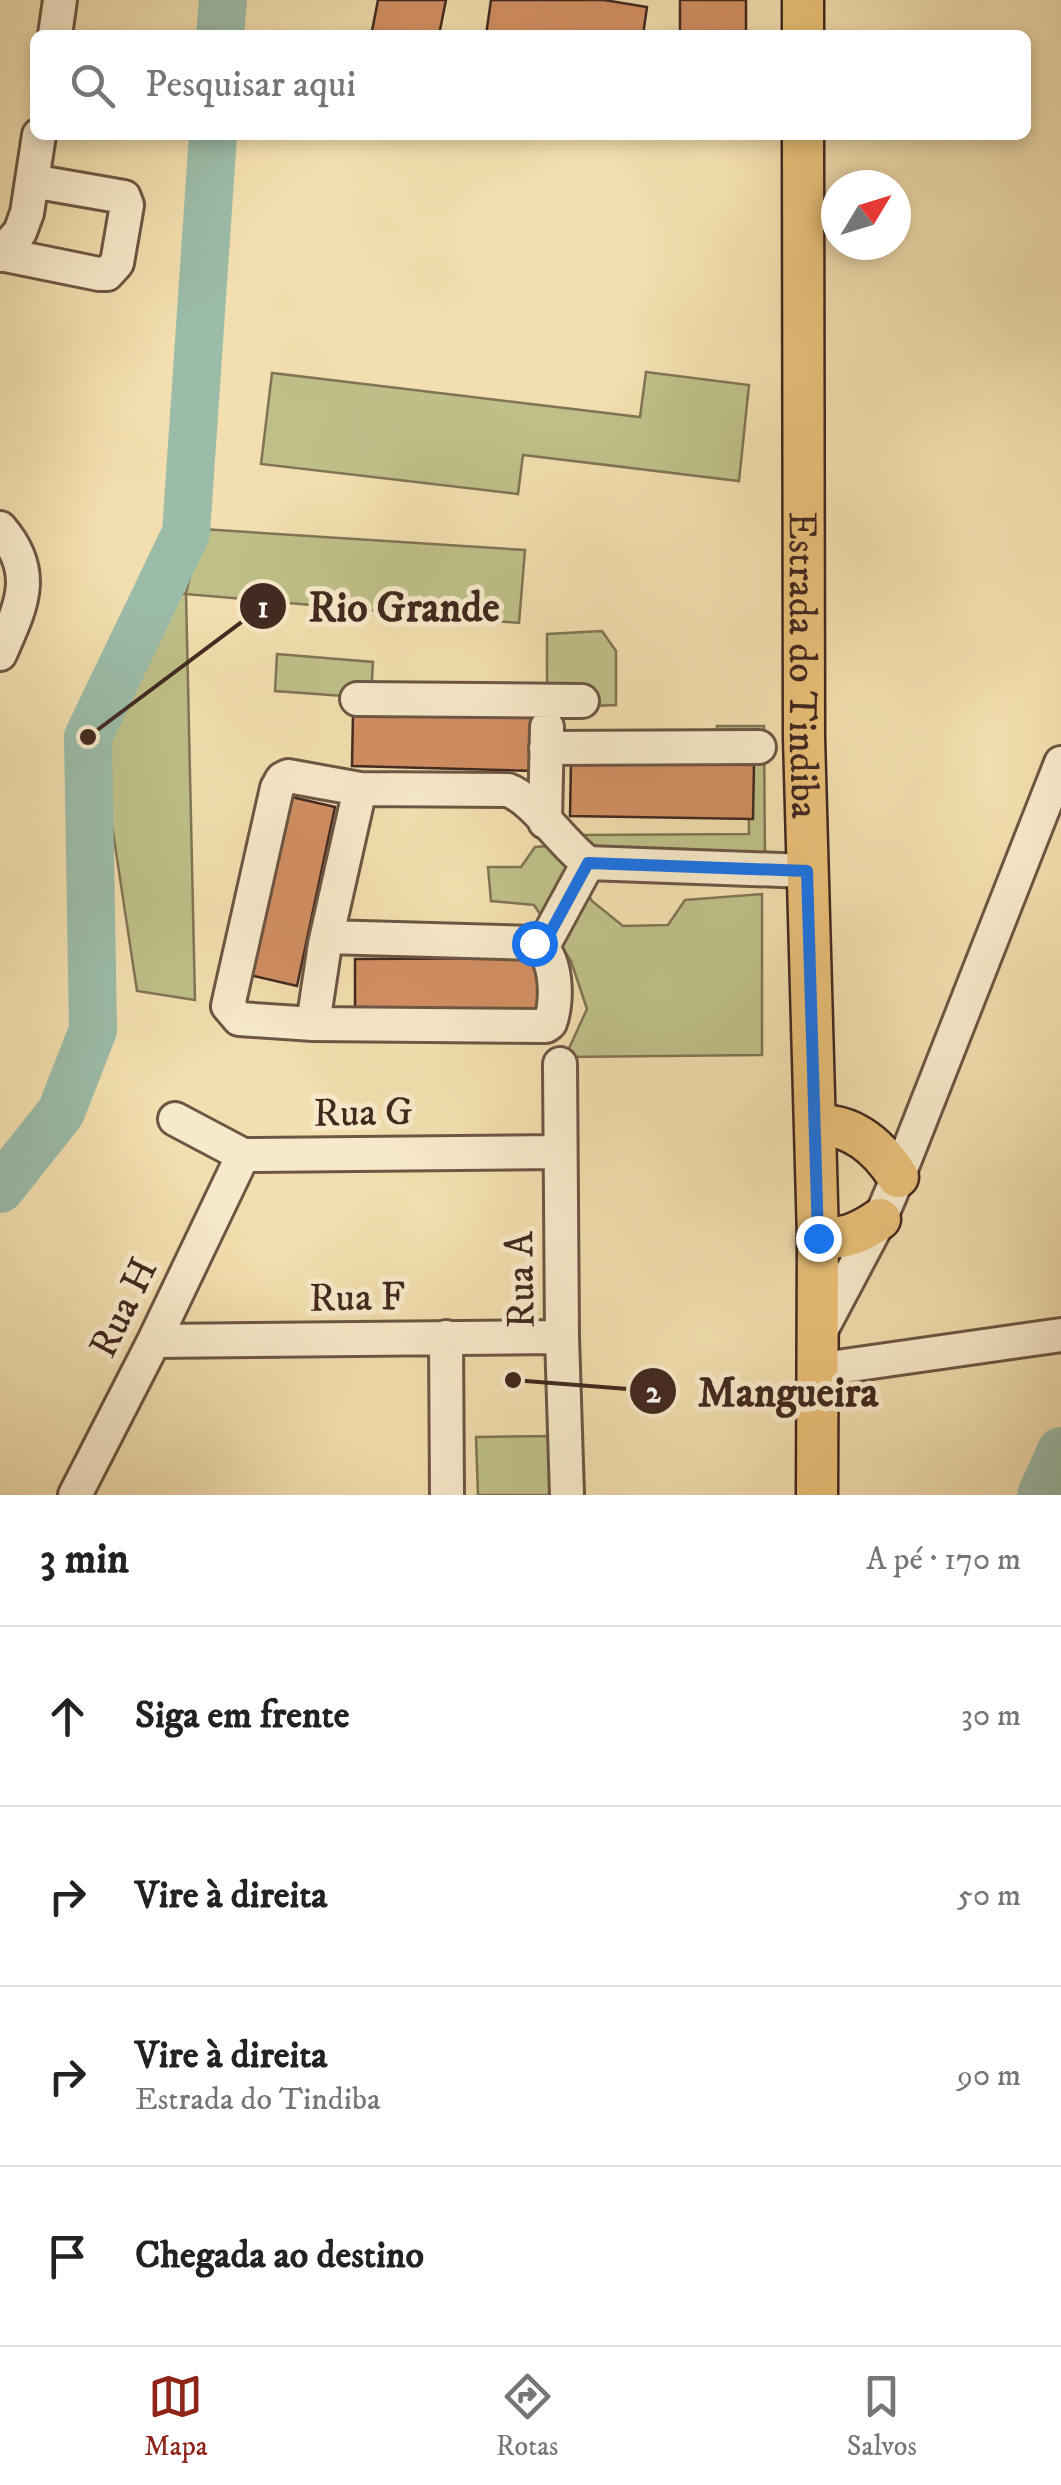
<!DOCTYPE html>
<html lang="pt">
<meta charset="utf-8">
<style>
:root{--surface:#fff;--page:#f6f6f6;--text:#222;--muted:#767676;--line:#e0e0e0;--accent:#8f2418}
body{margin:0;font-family:"IM FELL DW Pica",serif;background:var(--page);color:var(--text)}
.compass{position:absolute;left:821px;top:170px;width:90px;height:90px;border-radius:50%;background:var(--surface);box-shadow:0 5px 15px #0003;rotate:52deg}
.stop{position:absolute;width:30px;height:30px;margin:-22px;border:8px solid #1a73e8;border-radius:50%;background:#fff}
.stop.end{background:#1a73e8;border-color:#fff;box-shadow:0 2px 10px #0008}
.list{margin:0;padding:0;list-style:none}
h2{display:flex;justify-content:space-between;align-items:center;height:130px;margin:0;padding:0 40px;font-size:42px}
h2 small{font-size:32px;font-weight:400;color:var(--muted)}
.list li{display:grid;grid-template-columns:65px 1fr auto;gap:30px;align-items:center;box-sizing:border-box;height:180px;padding:0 40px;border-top:2px solid var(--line)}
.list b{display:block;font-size:38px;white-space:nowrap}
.list p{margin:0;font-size:32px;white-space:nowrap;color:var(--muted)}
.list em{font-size:32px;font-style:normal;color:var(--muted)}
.icon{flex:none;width:55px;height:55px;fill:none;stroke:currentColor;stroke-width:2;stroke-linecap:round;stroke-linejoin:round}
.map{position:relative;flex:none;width:1061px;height:1495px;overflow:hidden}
.search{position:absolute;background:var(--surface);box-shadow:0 5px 15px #0003;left:30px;right:30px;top:30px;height:110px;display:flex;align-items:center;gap:25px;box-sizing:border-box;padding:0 35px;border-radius:15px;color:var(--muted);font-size:38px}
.sheet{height:850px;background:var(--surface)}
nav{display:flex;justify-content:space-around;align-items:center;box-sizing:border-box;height:140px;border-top:2px solid var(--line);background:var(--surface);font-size:28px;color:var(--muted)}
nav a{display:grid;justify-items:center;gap:5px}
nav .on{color:var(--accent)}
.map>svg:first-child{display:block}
</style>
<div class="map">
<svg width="1061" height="1495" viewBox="0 0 1061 1495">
<rect width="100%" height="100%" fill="#f2deae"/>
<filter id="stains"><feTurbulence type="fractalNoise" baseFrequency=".002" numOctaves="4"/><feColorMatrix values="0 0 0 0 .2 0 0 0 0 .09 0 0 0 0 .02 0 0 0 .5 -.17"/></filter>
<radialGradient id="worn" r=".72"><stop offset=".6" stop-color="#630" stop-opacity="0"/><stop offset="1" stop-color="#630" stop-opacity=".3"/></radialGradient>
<path fill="#bec088" stroke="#807454" stroke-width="2.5" d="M646 372 749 385 739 481 523 455 518 494 261 464 272 373 640 417Z
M202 529 525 550 519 623 186 594 195 1000 137 991 99 739 166 600 186 593Z
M602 631 616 651V705L547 708V634Z
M277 654 373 662 371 698 275 691Z
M717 726H764L765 865 569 864 592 901 623 926 668 925 685 900 762 894V1055L565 1057 587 1009 571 961 534 905 491 901 488 867H521L535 847 579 844 584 835 749 834 748 756 717 755Z
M558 1436 559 1495H478L476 1437Z"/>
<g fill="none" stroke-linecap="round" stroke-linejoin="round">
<path stroke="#9bbca9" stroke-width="48" d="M220 35 223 0
M0 1189 61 1112 93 1030 88 737 186 533 213 135
M1041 1495 1061 1451"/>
</g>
<path fill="#d28f63" stroke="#422920" stroke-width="2.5" d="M378 0H446L439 35H393L372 31Z
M491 0H604L647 7 643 35H486Z
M680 0H746V35H680Z
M353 713 536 717 535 771 352 766Z
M571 762 754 765 753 819 570 816Z
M283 795 335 807 297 986 245 974Z
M538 958V1012H355V959Z"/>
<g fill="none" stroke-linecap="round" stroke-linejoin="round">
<defs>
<path id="minor" d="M55 35 60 0
M1 254 99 274H107L117 263 127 205 124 197 32 181
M0 255 20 232 27 213 39 135
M0 528C39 573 21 606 0 654
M357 699 582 701
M546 748 759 747
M545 822 547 727
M588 863 807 871
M327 937 534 943C558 952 558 1002 550 1023L546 1026 313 1024 325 944 360 789 508 790C535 800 561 843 588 863L543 946
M313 1024 239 1019 228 1006 277 788 282 779 288 776 360 789
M560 1064 562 1337 567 1495
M175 1119 243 1155 560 1152
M446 1337 447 1495
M817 1338 880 1219 898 1177 1061 763
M154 1341 562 1337
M816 1370 1061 1335
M75 1495 154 1341 243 1155"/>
<g id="major">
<path d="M803 0V35"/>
<path id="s1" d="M803 135 804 738 818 1238 817 1495"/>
<path d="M816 1125C853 1124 879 1147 898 1177"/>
<path d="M818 1238C843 1240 860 1233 880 1219"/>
</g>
</defs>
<use href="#minor" stroke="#6e5644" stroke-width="38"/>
<use href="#major" stroke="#422920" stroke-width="45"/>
<use href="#minor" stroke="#f7eaca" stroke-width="32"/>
<use href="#major" stroke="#e9bf77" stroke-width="40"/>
</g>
<circle fill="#a28f6e" cx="513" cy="1380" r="10"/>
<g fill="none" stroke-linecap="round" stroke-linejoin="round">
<path stroke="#1a73e8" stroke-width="12" d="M534 943 543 946 588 863 807 871 818 1238"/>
</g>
<g text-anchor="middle" stroke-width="10" stroke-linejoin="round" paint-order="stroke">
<g font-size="40" fill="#422920" stroke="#f7eaca">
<text dy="14" stroke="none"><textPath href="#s1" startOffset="530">Estrada do Tindiba</textPath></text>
<text transform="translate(363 1111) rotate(-1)" y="14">Rua G</text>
<text transform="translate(519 1280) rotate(-91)" y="14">Rua A</text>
<text transform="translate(357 1296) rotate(-1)" y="14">Rua F</text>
<text transform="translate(122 1307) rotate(-64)" y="14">Rua H</text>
</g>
</g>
<path fill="none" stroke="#422920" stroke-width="4" d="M88 737L263 606M513 1380L653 1391"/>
<g fill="#422920" stroke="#f7eaca" stroke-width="4">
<circle cx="88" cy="737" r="10"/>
<circle cx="513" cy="1380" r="10"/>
<circle cx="263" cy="606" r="25"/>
<circle cx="653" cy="1391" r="25"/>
</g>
<g font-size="30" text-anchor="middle" font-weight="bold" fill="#fff">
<text x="263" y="617">1</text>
<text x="653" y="1402">2</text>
</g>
<g font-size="42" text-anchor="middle" font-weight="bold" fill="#422920" stroke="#f7eaca" stroke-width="10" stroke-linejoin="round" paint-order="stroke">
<text x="404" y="621">Rio Grande</text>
<text x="788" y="1406">Mangueira</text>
</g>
<rect width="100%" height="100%" filter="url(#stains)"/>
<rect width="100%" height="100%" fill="url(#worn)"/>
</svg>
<svg class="compass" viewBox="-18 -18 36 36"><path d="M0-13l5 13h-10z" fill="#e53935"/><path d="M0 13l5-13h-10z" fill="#767676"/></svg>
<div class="stop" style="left:534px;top:943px"></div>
<div class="stop end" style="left:818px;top:1238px"></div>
<div class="search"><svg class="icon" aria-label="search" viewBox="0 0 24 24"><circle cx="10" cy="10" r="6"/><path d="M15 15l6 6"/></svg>Pesquisar aqui</div>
</div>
<section class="sheet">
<h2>3 min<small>A pé · 170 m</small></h2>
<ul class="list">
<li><svg class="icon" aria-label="ahead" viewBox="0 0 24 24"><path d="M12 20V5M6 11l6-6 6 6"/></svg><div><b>Siga em frente</b></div><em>30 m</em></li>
<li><svg class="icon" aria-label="right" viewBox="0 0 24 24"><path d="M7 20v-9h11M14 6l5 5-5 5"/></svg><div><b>Vire à direita</b></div><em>50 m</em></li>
<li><svg class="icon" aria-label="right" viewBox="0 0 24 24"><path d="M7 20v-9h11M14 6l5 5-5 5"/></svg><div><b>Vire à direita</b><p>Estrada do Tindiba</p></div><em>90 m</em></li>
<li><svg class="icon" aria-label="arrive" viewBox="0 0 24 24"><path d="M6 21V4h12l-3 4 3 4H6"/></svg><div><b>Chegada ao destino</b></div></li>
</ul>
</section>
<nav>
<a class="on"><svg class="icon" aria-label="map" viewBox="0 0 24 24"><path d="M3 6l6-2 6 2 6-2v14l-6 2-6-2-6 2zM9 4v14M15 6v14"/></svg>Mapa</a>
<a><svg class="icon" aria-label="directions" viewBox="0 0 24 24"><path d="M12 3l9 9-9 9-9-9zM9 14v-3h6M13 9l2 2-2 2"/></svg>Rotas</a>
<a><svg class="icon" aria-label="saved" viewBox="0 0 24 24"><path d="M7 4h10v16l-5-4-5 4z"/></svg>Salvos</a>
</nav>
